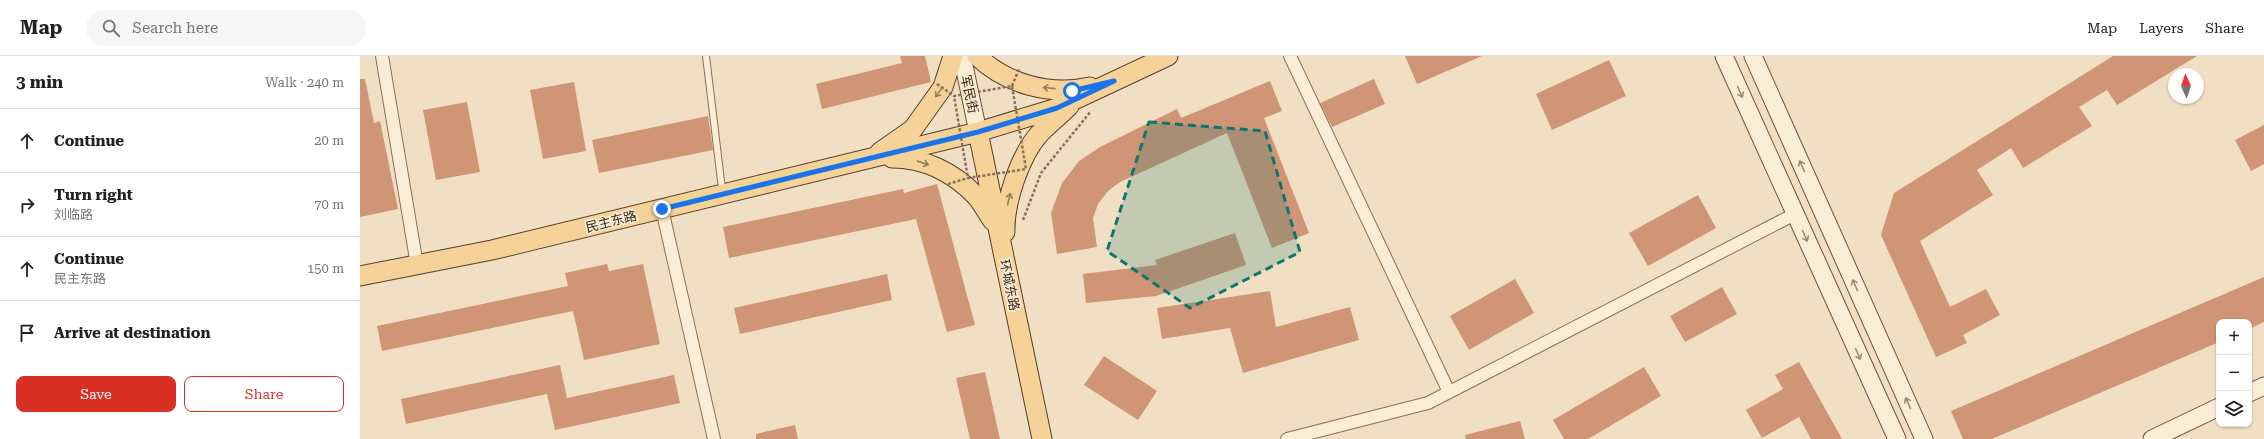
<!DOCTYPE html>
<meta charset="utf-8">
<style>
:root{--surface:#fff;--page:#f6f6f6;--text:#202124;--muted:#757577;--line:#e0e0e0;--accent:#d93025}
body{margin:0;font-family:"Roboto Serif","Noto Sans SC",serif;background:var(--page);color:var(--text)}
.controls{position:absolute;right:12px;bottom:12px;display:grid;overflow:hidden;border-radius:8px;box-shadow:0 1px 3px #0004}
.controls button{width:36px;height:36px;display:grid;place-items:center;padding:0;border:0;border-bottom:1px solid var(--line);background:var(--surface);color:var(--text);font:20px sans-serif}
.compass{position:absolute;left:1808px;top:12px;width:36px;height:36px;border-radius:50%;background:var(--surface);box-shadow:0 1px 3px #0004;rotate:357deg}
.stop{position:absolute;width:12px;height:12px;margin:-9px;border:3px solid #1a73e8;border-radius:50%;background:#fff}
.stop.end{background:#1a73e8;border-color:#fff;box-shadow:0 1px 4px #0008}
.list{margin:0;padding:0;list-style:none}
h2{display:flex;justify-content:space-between;align-items:center;height:52px;margin:0;padding:0 16px;font-size:17px}
h2 small{font-size:13px;font-weight:400;color:var(--muted)}
.list li{display:grid;grid-template-columns:26px 1fr auto;gap:12px;align-items:center;box-sizing:border-box;height:64px;padding:0 16px;border-top:1px solid var(--line)}
.list b{display:block;font-size:15px;white-space:nowrap}
.list p{margin:0;font-size:13px;white-space:nowrap;color:var(--muted)}
.list em{font-size:13px;font-style:normal;color:var(--muted)}
.actions{display:flex;gap:8px;padding:12px 16px}
.actions a{flex:1;padding:9px 0;border:1px solid var(--accent);border-radius:8px;text-align:center;font-size:14px;color:var(--accent)}
.actions .main{background:var(--accent);color:#fff}
.icon{flex:none;width:22px;height:22px;fill:none;stroke:currentColor;stroke-width:2;stroke-linecap:round;stroke-linejoin:round}
.map{position:relative;flex:none;width:1904px;height:383px;overflow:hidden}
header{display:flex;align-items:center;gap:24px;box-sizing:border-box;height:56px;padding:0 20px;background:var(--surface);border-bottom:1px solid var(--line)}
header strong{font-size:19px}
nav{display:flex;gap:22px;margin-inline-start:auto;font-size:14px}
.search{width:280px;height:36px;background:var(--page);display:flex;align-items:center;gap:10px;box-sizing:border-box;padding:0 14px;border-radius:22px;color:var(--muted);font-size:15px}
main{display:flex}
aside{flex:1;background:var(--surface)}
.map>svg:first-child{display:block}
</style>
<header>
<strong>Map</strong>
<div class="search"><svg class="icon" aria-label="search" viewBox="0 0 24 24"><circle cx="10" cy="10" r="6"/><path d="M15 15l6 6"/></svg>Search here</div>
<nav><a>Map</a><a>Layers</a><a>Share</a></nav>
</header>
<main>
<aside>
<h2>3 min<small>Walk · 240 m</small></h2>
<ul class="list">
<li><svg class="icon" aria-label="ahead" viewBox="0 0 24 24"><path d="M12 20V5M6 11l6-6 6 6"/></svg><div><b>Continue</b></div><em>20 m</em></li>
<li><svg class="icon" aria-label="right" viewBox="0 0 24 24"><path d="M7 20v-9h11M14 6l5 5-5 5"/></svg><div><b>Turn right</b><p>刘临路</p></div><em>70 m</em></li>
<li><svg class="icon" aria-label="ahead" viewBox="0 0 24 24"><path d="M12 20V5M6 11l6-6 6 6"/></svg><div><b>Continue</b><p>民主东路</p></div><em>150 m</em></li>
<li><svg class="icon" aria-label="arrive" viewBox="0 0 24 24"><path d="M6 21V4h12l-3 4 3 4H6"/></svg><div><b>Arrive at destination</b></div></li>
</ul>
<div class="actions"><a class="main">Save</a><a>Share</a></div>
</aside>
<div class="map">
<svg width="1904" height="383" viewBox="0 0 1904 383">
<rect width="100%" height="100%" fill="#f0dfc2"/>
<path fill="#cf9576" d="M540 0H565L571 26 462 53 456 28 542 7Z
M1045 0H1122L1057 28Z
M1753 0H1837L1757 49 1747 34 1719 51 1732 70 1663 112 1651 92 1617 114 1633 139 1560 185 1590 251 1626 233 1640 259 1603 279 1607 287 1576 301 1521 179 1534 137Z
M1249 4 1266 40 1192 74 1176 38Z
M0 23H5L14 67 20 65 38 153 0 161Z
M1014 23 1025 48 972 71 960 47Z
M910 25 922 55 904 62 949 177 912 192 867 77 760 126 748 135 738 148 733 162 737 191 697 198 691 157 702 127 719 105 740 91 817 53 821 62Z
M214 26 226 95 183 103 170 34Z
M107 46 120 116 76 124 63 54Z
M348 60 353 94 239 117 232 84Z
M1904 69V108L1891 115 1875 84Z
M577 128 615 269 587 276 556 163 369 202 363 171 543 133 544 137Z
M1338 139 1356 172 1288 210 1269 177Z
M875 177 886 209 796 240 726 247 723 218 797 209 795 204Z
M247 208 249 215 283 208 300 288 224 304 213 255 22 295 17 270 208 230 205 217Z
M527 218 532 244 380 278 374 252Z
M1904 221V266L1889 273V266H1859V286L1632 383H1603L1591 355Z
M1155 223 1174 257 1109 294 1090 260Z
M1362 231 1377 258 1325 286 1310 260Z
M910 235 916 271 990 251 999 284 883 317 870 272 802 283 797 252Z
M744 300 797 335 778 364 724 329Z
M1439 306 1482 383H1451L1439 361 1402 382 1386 354 1423 333 1415 319Z
M200 309 207 342 314 319 320 347 195 374 187 338 46 368 41 343Z
M1284 311 1301 340 1228 383H1204L1193 364Z
M625 316 640 383H610L596 322Z
M1160 365 1165 383H1106L1105 379Z
M435 369 438 383H396V378Z"/>
<g fill="none" stroke-linecap="round" stroke-linejoin="round">
<defs>
<path id="lane" d="M346 0 362 133"/>
<path id="street" d="M22 0 57 209
M930 0 1089 336
M302 153 354 383
M927 383 1068 347 1435 158"/>
<path id="secondary" d="M602 0 618 76
M1364 0 1537 383
M1393 0 1564 383
M1889 337 1904 330
M1792 383 1859 351"/>
<path id="primary" d="M617 0C646 28 690 40 730 31
M618 76 682 383
M520 96 553 73 583 31 593 0
M532 102C564 102 593 116 615 139 622 146 627 157 633 165
M645 176C644 147 660 99 680 77 689 68 700 59 709 50
M0 220 132 194 618 76 697 52 808 0"/>
</defs>
<use href="#lane" stroke="#8a7058" stroke-width="8"/>
<use href="#street" stroke="#8a7058" stroke-width="14"/>
<use href="#secondary" stroke="#6c513b" stroke-width="19"/>
<use href="#primary" stroke="#583e2d" stroke-width="21"/>
<path stroke="#8a7058" stroke-width="2.5" stroke-dasharray="3 2" stroke-linecap="butt" d="M663 164 681 117 731 55"/>
<use href="#lane" stroke="#faedd5" stroke-width="6"/>
<use href="#street" stroke="#faedd5" stroke-width="12"/>
<use href="#secondary" stroke="#faedd5" stroke-width="17"/>
<use href="#primary" stroke="#f4d298" stroke-width="19"/>
<path stroke="#8a7058" stroke-width="2.5" stroke-dasharray="3 2" stroke-linecap="butt" d="M577 28 594 40 652 30 666 113 608 122 594 40
M652 30 659 13
M588 128 608 122"/>
</g>
<defs><path id="oneway-shaft" d="M-6 0H5M1.5-3L5.5 0L1.5 3" fill="none" stroke-width="1.6" stroke-linecap="round" stroke-linejoin="round"/></defs>
<g stroke="#967e5a">
<use href="#oneway-shaft" transform="translate(689 32) rotate(-174)"/>
<use href="#oneway-shaft" transform="translate(579 36) rotate(125)"/>
<use href="#oneway-shaft" transform="translate(563 107) rotate(19)"/>
<use href="#oneway-shaft" transform="translate(649 143) rotate(-76)"/>
</g>
<g stroke="#9a8b79">
<use href="#oneway-shaft" transform="translate(1380 36) rotate(66)"/>
<use href="#oneway-shaft" transform="translate(1442 110) rotate(-114)"/>
<use href="#oneway-shaft" transform="translate(1445 180) rotate(66)"/>
<use href="#oneway-shaft" transform="translate(1495 229) rotate(-114)"/>
<use href="#oneway-shaft" transform="translate(1498 298) rotate(66)"/>
<use href="#oneway-shaft" transform="translate(1548 347) rotate(-114)"/>
</g>
<g fill="none" stroke-linecap="round" stroke-linejoin="round">
<path stroke="#1a73e8" stroke-width="5" d="M302 153 618 76 697 52 754 25 712 35"/>
</g>
<path fill="#0f766e" fill-opacity="0.2" stroke="#0f766e" stroke-width="3" stroke-dasharray="8 5" stroke-linejoin="round" d="M789 66 905 75 940 196 830 252 747 195Z"/>
<g text-anchor="middle" stroke-width="3.5" stroke-linejoin="round" paint-order="stroke">
<g font-size="13" fill="#39291d" stroke="#f7ead1">
<text transform="translate(610 38) rotate(78)" y="5">军民街</text>
<text transform="translate(251 165) rotate(-14)" y="5">民主东路</text>
<text transform="translate(650 229) rotate(78)" y="5">环城东路</text>
</g>
</g>
</svg>
<div class="controls">
<button>+</button>
<button>−</button>
<button><svg class="icon" aria-label="layers" viewBox="0 0 24 24"><path d="M12 4l9 5-9 5-9-5zM3 14l9 5 9-5"/></svg></button>
</div>
<svg class="compass" viewBox="-18 -18 36 36"><path d="M0-13l5 13h-10z" fill="#e53935"/><path d="M0 13l5-13h-10z" fill="#757577"/></svg>
<div class="stop" style="left:712px;top:35px"></div>
<div class="stop end" style="left:302px;top:153px"></div>
</div>
</main>
